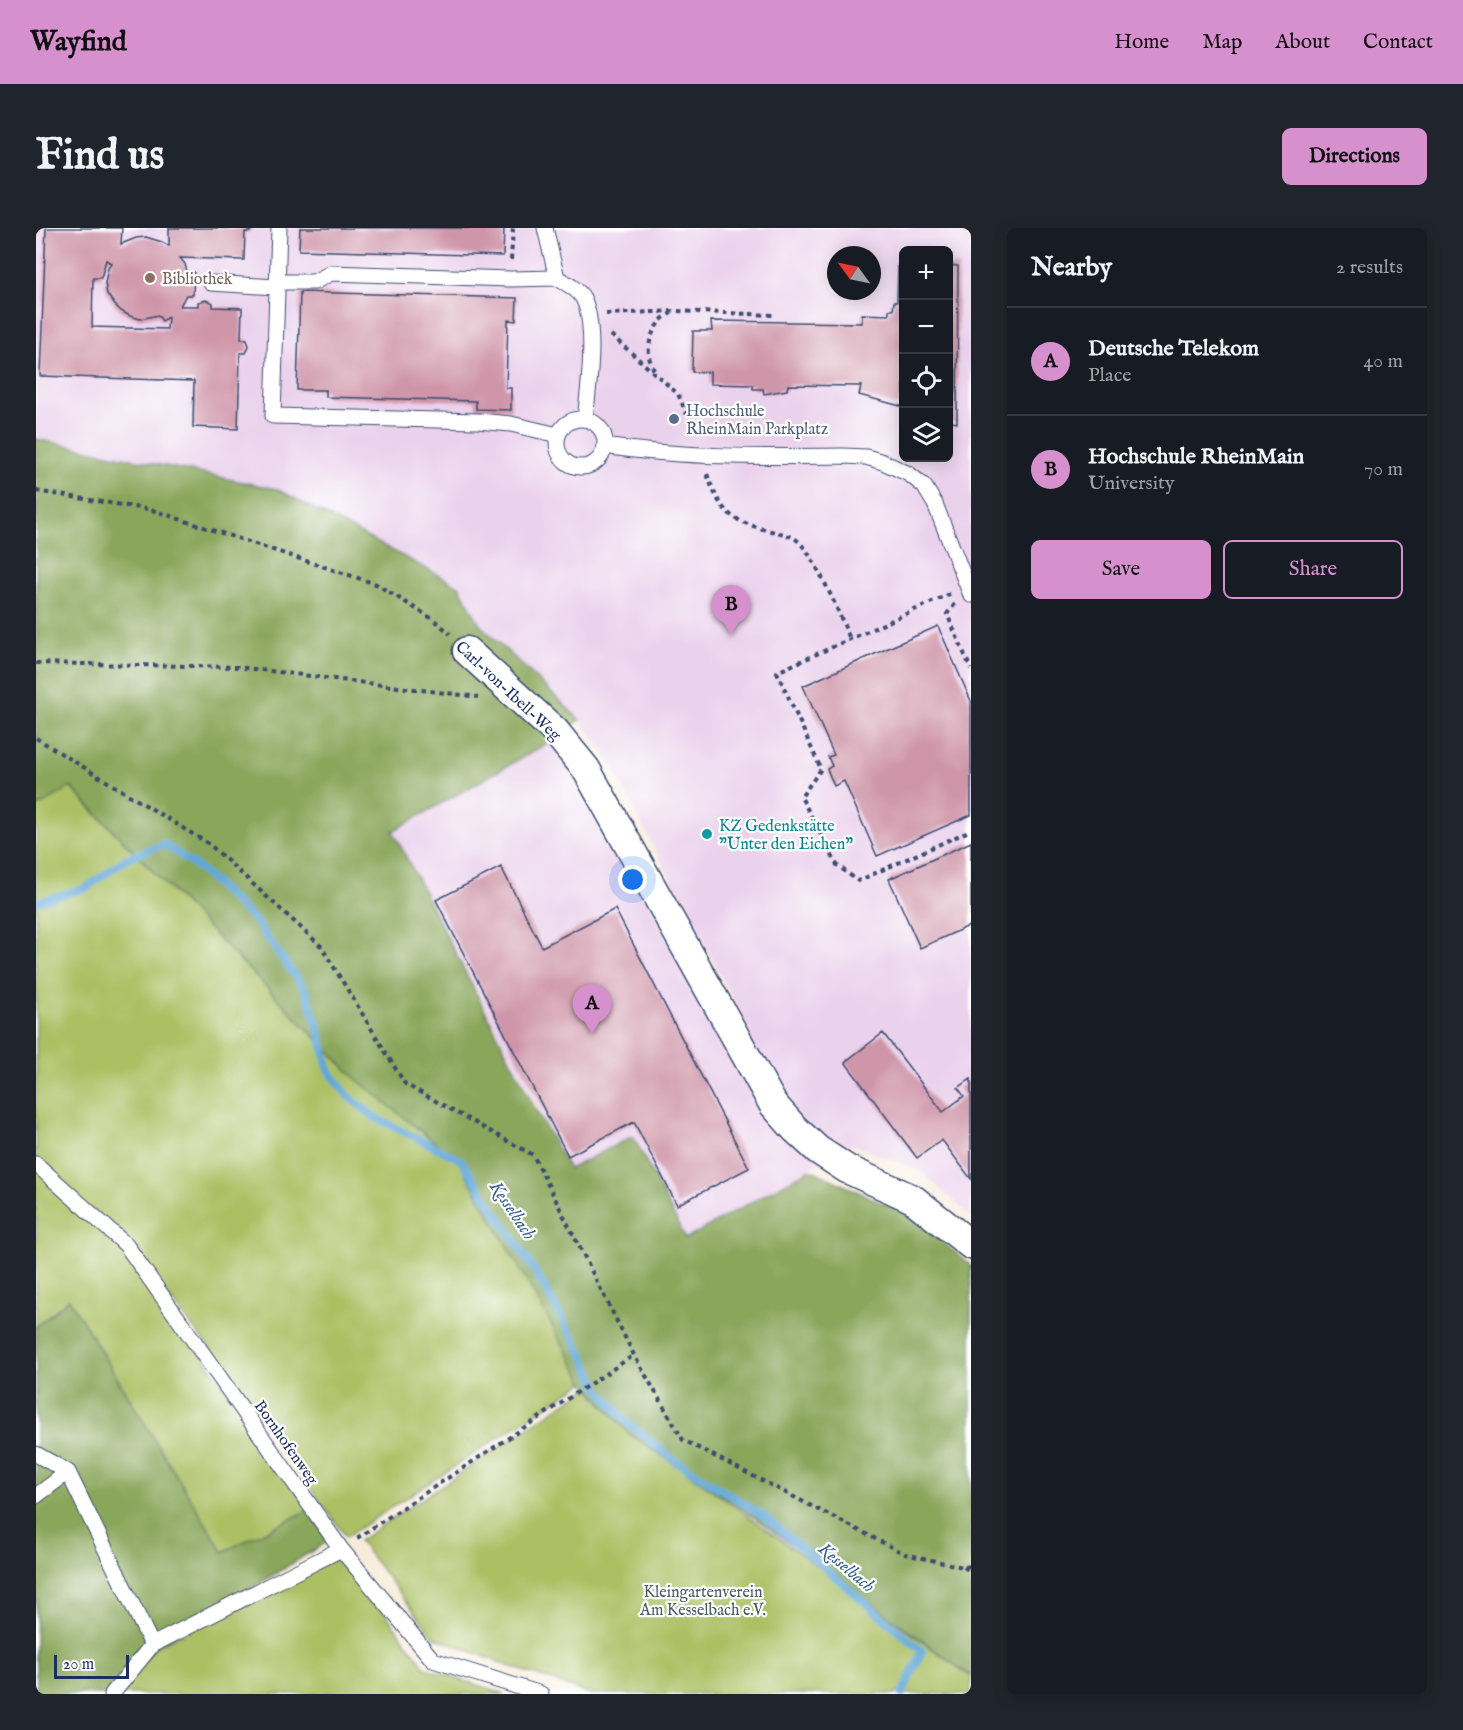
<!DOCTYPE html>
<meta charset="utf-8">
<style>
:root{--surface:#171b24;--page:#20242c;--text:#f1f3f6;--muted:#9ea1a6;--line:#363941;--accent:#d690ce}
body{margin:0;font-family:"IM FELL English",serif;background:var(--page);color:var(--text)}
.controls{position:absolute;right:18px;top:18px;display:grid;overflow:hidden;border-radius:9px;box-shadow:0 3px 15px #0003}
.controls button{width:54px;height:54px;display:grid;place-items:center;padding:0;border:0;border-bottom:2px solid var(--line);background:var(--surface);color:var(--text);font:30px sans-serif}
.compass{position:absolute;left:791px;top:18px;width:54px;height:54px;border-radius:50%;background:var(--surface);box-shadow:0 3px 15px #0003;rotate:303deg}
.scale{position:absolute;left:18px;bottom:15px;width:75px;box-sizing:border-box;padding-left:6px;border:3px solid #1b2f5e;border-top:0;font-size:16px;line-height:21px;white-space:nowrap;color:#1b2f5e;-webkit-text-stroke:4px #fff;paint-order:stroke}
.you{position:absolute;left:597px;top:652px;width:21px;height:21px;margin:-15px;border:4px solid #fff;border-radius:50%;background:#1a73e8;box-shadow:0 0 0 9px #1a73e833}
.badge{display:grid;place-items:center;width:39px;height:39px;border-radius:50%;background:var(--accent);color:#111;font-size:20px;font-weight:700}
.pin{position:absolute;translate:-50% -50px;filter:drop-shadow(0 2px 3px #0008)}
.pin::after{content:'';position:absolute;top:32px;width:21px;height:18px;background:inherit;clip-path:polygon(0 0,100% 0,50% 100%)}
.list{margin:0;padding:0;list-style:none}
h2{display:flex;justify-content:space-between;align-items:center;height:78px;margin:0;padding:0 24px;font-size:26px}
h2 small{font-size:20px;font-weight:400;color:var(--muted)}
.list li{display:grid;grid-template-columns:39px 1fr auto;gap:18px;align-items:center;box-sizing:border-box;height:108px;padding:0 24px;border-top:2px solid var(--line)}
.list b{display:block;font-size:22px;white-space:nowrap}
.list p{margin:0;font-size:20px;white-space:nowrap;color:var(--muted)}
.list em{font-size:20px;font-style:normal;color:var(--muted)}
.actions{display:flex;gap:12px;padding:18px 24px}
.actions a{flex:1;padding:14px 0;border:2px solid var(--accent);border-radius:9px;text-align:center;font-size:21px;color:var(--accent)}
.actions .main{background:var(--accent);color:#111}
.icon{flex:none;width:33px;height:33px;fill:none;stroke:currentColor;stroke-width:2;stroke-linecap:round;stroke-linejoin:round}
.map{position:relative;flex:none;width:935px;height:1466px;overflow:hidden;border-radius:9px}
header{display:flex;align-items:center;gap:36px;box-sizing:border-box;height:84px;padding:0 30px;background:var(--accent);color:#111}
header strong{font-size:28px}
nav{display:flex;gap:33px;margin-inline-start:auto;font-size:21px}
.intro{display:flex;align-items:center;justify-content:space-between;box-sizing:border-box;height:144px;padding:0 36px}
h1{margin:0;font-size:42px}
.button{padding:15px 27px;border-radius:9px;background:var(--accent);color:#111;font-size:21px;font-weight:700}
main{display:flex;gap:36px;padding:0 36px}
aside{flex:1;background:var(--surface);border-radius:9px;box-shadow:0 3px 15px #0003}
.map>svg:first-child{display:block}
</style>
<header>
<strong>Wayfind</strong>
<nav><a>Home</a><a>Map</a><a>About</a><a>Contact</a></nav>
</header>
<div class="intro"><h1>Find us</h1><a class="button">Directions</a></div>
<main>
<div class="map">
<svg width="935" height="1466" viewBox="0 0 935 1466">
<rect width="100%" height="100%" fill="#fff"/>
<filter id="ink" filterUnits="userSpaceOnUse"><feTurbulence type="fractalNoise" baseFrequency=".0167" numOctaves="2"/><feDisplacementMap in="SourceGraphic" scale="12" xChannelSelector="R" yChannelSelector="G"/><feConvolveMatrix kernelMatrix="1 2 1 2 8 2 1 2 1" color-interpolation-filters="sRGB"/></filter>
<filter id="wash" filterUnits="userSpaceOnUse"><feTurbulence type="fractalNoise" baseFrequency=".008" numOctaves="4" result="noise"/><feDisplacementMap in="SourceGraphic" scale="24" xChannelSelector="R" yChannelSelector="G"/><feGaussianBlur stdDeviation="1.35" result="paint"/><feColorMatrix in="noise" values="0 0 0 0 0 0 0 0 0 0 0 0 0 0 0 0 0 1.4 0 .05"/><feComposite in="paint" operator="in"/></filter>
<g filter="url(#wash)">
<rect width="100%" height="100%" fill="#f7ebd9"/>
<path fill="#ead1ec" fill-rule="evenodd" d="M0 0H935V989L886 944 816 916 650 1011 597 908 533 941 357 602 517 512 542 537 687 819 715 807 573 532 544 492 445 398 423 358 241 261 0 211ZM868 22H912V230H868ZM800 27H836V63H800Z"/>
<path fill="#acc064" stroke="#647861" stroke-width="1.5" d="M34 559 319 850 423 934 493 1047 548 1154 310 1309 172 1118 97 1026 273 1282 187 1324 33 1071 0 1099V580Z
M553 1159 592 1205 655 1247 935 1449V1466H554L473 1438 398 1409 323 1313Z
M306 1328 390 1440 469 1466H81L119 1419Z"/>
<path fill="#89a65a" stroke="#526a5c" stroke-width="1.5" d="M0 211 241 261 423 358 445 398 544 492 517 512 357 603 498 878 533 941 597 908 650 1011 774 941 872 987 935 1037V1448L722 1292 592 1205 548 1154 423 934 319 850 35 559 0 580Z
M33 1071 187 1324 273 1282 293 1313 119 1419 81 1466H0V1099Z"/>
<g fill="none" stroke-linecap="round" stroke-linejoin="round">
<path stroke="#62a7d7" stroke-width="8" d="M0 674 50 660 91 630 128 616 164 641 219 693 270 763 282 799 293 843 313 869 340 890 425 932 499 1043 545 1124 563 1161 591 1195 640 1233 729 1289 886 1423 866 1466"/>
</g>
<g id="blocks">
<path fill="#cf95a8" fill-rule="evenodd" d="M10 0H86L85 16 100 10 110 9 126 14 133 18V0H216L214 4H209L208 32 144 30 149 36 151 44H158L157 67H150L144 78H162V74L170 72 177 75V79L206 80 205 111H211L213 118 210 125H204L202 201 157 199 158 153 4 148ZM70 32 75 35 72 40 69 55 71 66 78 76 85 83 94 88 104 91 122 87 126 93 132 89 131 101 56 99 57 50H65Z
M264 0H468L467 28 263 22Z
M862 37H868V179L823 167 825 158 752 157 751 162 728 166 727 161H717V157L674 156V144H656L657 103H676L675 93 826 95V86L853 87V82H857L858 74H861Z
M912 37 922 38 921 195 912 193Z
M264 64 481 70 480 93 472 92 470 160H475V182L440 181V173L290 169V162H261Z
M902 398 935 473V587L841 628 808 553 798 558 791 541 796 538 792 529 798 527 767 458Z
M935 614V697L884 720 853 651Z
M465 639 506 719 579 681 713 940 641 977 598 894 532 928 400 672Z
M847 805 907 884 928 868 922 860 935 851V951L906 912 881 930 809 834Z"/>
</g>
</g>
<g filter="url(#ink)">
<use href="#blocks" fill-opacity="0" stroke="#3c4b70" stroke-width="1.5"/>
<g fill="none" stroke-linecap="round" stroke-linejoin="round">
<defs>
<path id="service" d="M243 0 237 188 442 193 475 196 522 207
M509 0 521 50C530 55 542 61 547 70 561 97 553 160 549 190
M241 54H278L295 45 474 51 521 50
M175 55 241 59
M521 215a24 24 0 1 1 48 0a24 24 0 1 1-48 0Z
M569 218C648 230 727 229 807 228L830 229 847 234 873 246 888 258 899 276 935 367
M0 936 90 1017 305 1321 397 1432 505 1466
M0 1226 32 1244
M0 1268 32 1244 116 1417
M76 1466 116 1417 305 1321"/>
<path id="minor" d="M431 423 519 503 550 541 737 876 759 901 782 922 811 941 877 971 935 1017"/>
</defs>
<use href="#service" stroke="#3c4b70" stroke-width="17"/>
<use href="#minor" stroke="#3c4b70" stroke-width="31"/>
<path stroke="#3c4b70" stroke-width="4" stroke-dasharray="4.5 4.5" stroke-linecap="butt" d="M475 32 477 0
M570 86 640 83 737 87
M575 107 642 166 651 187
M618 142C616 138 614 133 613 129 611 112 620 91 636 85
M671 246C684 282 692 292 731 302 739 304 751 306 758 310 777 321 804 388 814 411
M0 263 116 282 340 356 400 393 414 406
M914 366 741 444 785 541 765 569 801 637 822 653 935 602
M919 376 911 386 935 441
M0 435 202 439 442 469
M0 510 173 616 285 718 369 856 497 927 598 1127 647 1212 869 1326 927 1339 935 1338
M321 1310 598 1127
M928 1339 935 1344"/>
<use href="#service" stroke="#fff" stroke-width="15"/>
<use href="#minor" stroke="#fff" stroke-width="28"/>
</g>
</g>
<circle fill="#8d6e63" stroke="#fff" stroke-width="2" cx="114" cy="50" r="6"/>
<circle fill="#5c6f8a" stroke="#fff" stroke-width="2" cx="638" cy="191" r="6"/>
<circle fill="#0f9aa8" stroke="#fff" stroke-width="2" cx="671" cy="606" r="6"/>
<g text-anchor="middle" stroke-width="4.5" stroke-linejoin="round" paint-order="stroke">
<g font-size="16" fill="#785e54" stroke="#fff" text-anchor="start">
<text x="126" y="56">Bibliothek</text>
</g>
<g font-size="16" fill="#4e5e75" stroke="#fff" text-anchor="start">
<text x="650" y="188">Hochschule<tspan x="650" dy="18">RheinMain Parkplatz</tspan></text>
</g>
<g font-size="16" fill="#1b2f5e" stroke="#fff">
<text transform="translate(473 462) rotate(43)" y="6">Carl-von-Ibell-Weg</text>
<text transform="translate(251 1214) rotate(55)" y="6">Bornhofenweg</text>
</g>
<g font-size="16" fill="#0d838f" stroke="#fff" text-anchor="start">
<text x="683" y="603">KZ Gedenkstätte<tspan x="683" dy="18">"Unter den Eichen"</tspan></text>
</g>
<g font-size="16" fill="#465a60" stroke="#fff">
<text x="667" y="1369">Kleingartenverein<tspan x="667" dy="18">Am Kesselbach e.V.</tspan></text>
</g>
<g font-size="18" font-style="italic" fill="#375f8e" stroke="#fff">
<text transform="translate(477 982) rotate(56)" y="6">Kesselbach</text>
<text transform="translate(811 1339) rotate(40)" y="6">Kesselbach</text>
</g>
</g>
</svg>
<div class="controls">
<button>+</button>
<button>−</button>
<button><svg class="icon" aria-label="locate" viewBox="0 0 24 24"><circle cx="12" cy="12" r="6"/><path d="M12 2v4M12 18v4M2 12h4M18 12h4"/></svg></button>
<button><svg class="icon" aria-label="layers" viewBox="0 0 24 24"><path d="M12 4l9 5-9 5-9-5zM3 14l9 5 9-5"/></svg></button>
</div>
<svg class="compass" viewBox="-18 -18 36 36"><path d="M0-13l5 13h-10z" fill="#e53935"/><path d="M0 13l5-13h-10z" fill="#9ea1a6"/></svg>
<div class="scale">20 m</div>
<div class="you"></div>
<div class="pin badge" style="left:556px;top:806px">A</div>
<div class="pin badge" style="left:695px;top:407px">B</div>
</div>
<aside>
<h2>Nearby<small>2 results</small></h2>
<ul class="list">
<li><span class="badge">A</span><div><b>Deutsche Telekom</b><p>Place</p></div><em>40 m</em></li>
<li><span class="badge">B</span><div><b>Hochschule RheinMain</b><p>University</p></div><em>70 m</em></li>
</ul>
<div class="actions"><a class="main">Save</a><a>Share</a></div>
</aside>
</main>
